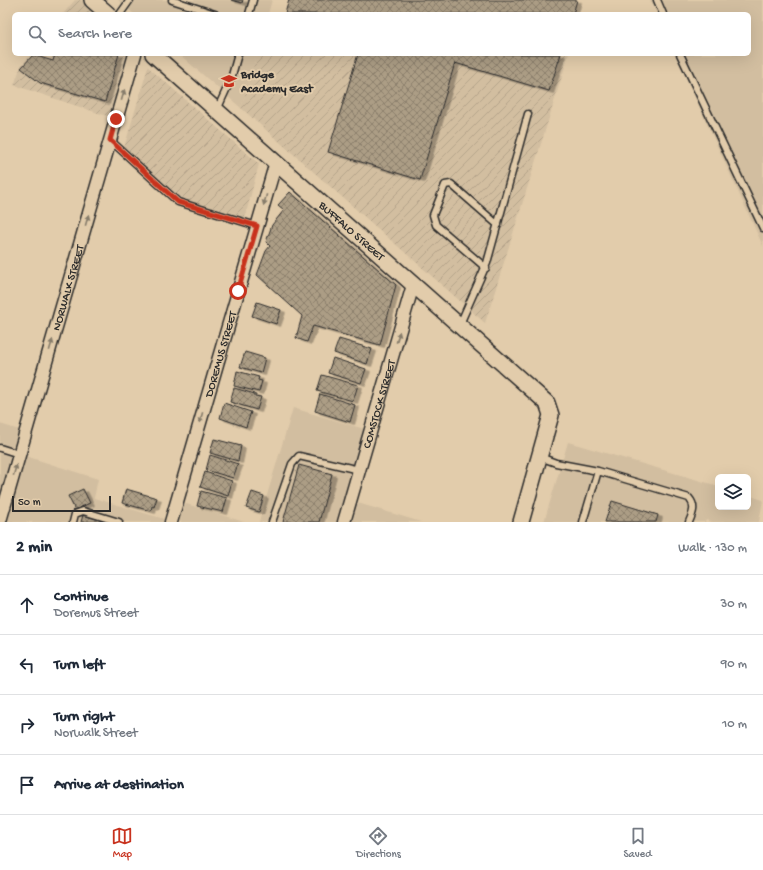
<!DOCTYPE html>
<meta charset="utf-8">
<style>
:root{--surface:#fff;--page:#f6f6f7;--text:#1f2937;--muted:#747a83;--line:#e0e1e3;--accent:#c8321e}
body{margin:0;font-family:"Gochi Hand",sans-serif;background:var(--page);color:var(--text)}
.controls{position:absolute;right:12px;bottom:12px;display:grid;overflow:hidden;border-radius:6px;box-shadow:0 4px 16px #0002}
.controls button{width:36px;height:36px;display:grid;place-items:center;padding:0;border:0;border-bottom:1px solid var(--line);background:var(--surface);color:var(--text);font:20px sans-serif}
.scale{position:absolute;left:12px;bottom:10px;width:99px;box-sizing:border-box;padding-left:4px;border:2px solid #2b2b2b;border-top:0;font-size:11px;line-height:14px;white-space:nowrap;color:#2b2b2b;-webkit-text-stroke:3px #e2ccab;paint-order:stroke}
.stop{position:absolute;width:12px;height:12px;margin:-9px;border:3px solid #c8321e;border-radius:50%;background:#fff}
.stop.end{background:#c8321e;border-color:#fff;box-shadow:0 1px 4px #0008}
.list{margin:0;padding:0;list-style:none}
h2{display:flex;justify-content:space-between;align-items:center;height:52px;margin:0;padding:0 16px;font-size:17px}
h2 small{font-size:13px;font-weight:400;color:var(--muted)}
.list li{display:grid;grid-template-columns:26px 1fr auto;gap:12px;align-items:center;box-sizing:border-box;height:60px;padding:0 16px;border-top:1px solid var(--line)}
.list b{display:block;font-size:15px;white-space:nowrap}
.list p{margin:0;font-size:13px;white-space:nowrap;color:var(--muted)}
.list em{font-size:13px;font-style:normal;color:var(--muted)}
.icon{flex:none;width:22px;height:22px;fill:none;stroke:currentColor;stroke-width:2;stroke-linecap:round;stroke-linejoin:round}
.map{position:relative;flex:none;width:763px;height:522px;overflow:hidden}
.search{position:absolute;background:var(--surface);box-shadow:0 4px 16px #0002;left:12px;right:12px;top:12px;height:44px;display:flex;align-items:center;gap:10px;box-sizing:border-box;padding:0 14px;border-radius:6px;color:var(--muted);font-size:15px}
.sheet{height:292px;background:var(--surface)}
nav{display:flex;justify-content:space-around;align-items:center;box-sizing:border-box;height:56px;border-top:1px solid var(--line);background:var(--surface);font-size:11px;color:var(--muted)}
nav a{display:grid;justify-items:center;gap:2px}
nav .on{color:var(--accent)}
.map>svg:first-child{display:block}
</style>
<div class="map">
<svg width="763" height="522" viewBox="0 0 763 522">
<defs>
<pattern id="industrial-furrows" width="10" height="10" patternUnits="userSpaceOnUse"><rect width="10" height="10" fill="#d2bea0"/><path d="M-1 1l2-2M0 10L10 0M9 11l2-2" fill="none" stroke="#b4a38a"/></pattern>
<pattern id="building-cross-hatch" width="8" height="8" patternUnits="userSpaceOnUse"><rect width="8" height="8" fill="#ac9d85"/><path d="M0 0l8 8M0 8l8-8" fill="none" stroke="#8c806d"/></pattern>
<filter id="shadow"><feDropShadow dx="4.5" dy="2.5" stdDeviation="0" flood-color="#0004"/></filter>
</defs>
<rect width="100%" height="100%" fill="#e2ccab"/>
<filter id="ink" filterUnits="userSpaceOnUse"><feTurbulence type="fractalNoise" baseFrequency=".025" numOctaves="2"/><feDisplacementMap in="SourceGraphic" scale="8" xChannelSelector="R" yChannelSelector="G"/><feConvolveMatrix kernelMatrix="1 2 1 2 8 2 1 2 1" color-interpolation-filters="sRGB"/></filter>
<g filter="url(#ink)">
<path fill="#d2bea0" d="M118 0H272L268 14H134Z
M650 0H763V246L675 54H749V14H657Z
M179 54H257L241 108Z
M293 408 371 431 351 501 421 522H259Z
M0 424 26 432 19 454 98 479 94 498 171 521 177 501 244 522H0Z
M568 442 718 486V507H748V495L763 500 759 522H712L706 520 705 522H544Z"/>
<path fill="url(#industrial-furrows)" d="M75 0H92L108 14H63Z
M31 54H135L116 119 14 85 21 66Z
M257 54H569L485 323 241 108Z
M148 67 259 164 245 217 179 199 124 148Z"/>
<path fill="url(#building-cross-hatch)" stroke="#2b2b2b" filter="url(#shadow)" d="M231 0H243L242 3Z
M289 0H577L573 14H287L285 13Z
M55 54H119L105 102 40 83 21 68 33 55 53 61Z
M358 54H561L549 91 455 63 420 180 328 152Z
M290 192 396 285 380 345 313 326 307 342 296 338 302 316 257 275 266 251 270 246 266 242 272 225 284 210 278 205Z
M257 302 281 310 276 324 252 316Z
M339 339 372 349 367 364 334 353Z
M245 352 265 358 261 373 240 367Z
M333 358 366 369 361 383 328 373Z
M237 371 259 377 258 380 262 381 259 392 234 386Z
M322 375 358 385 353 401 317 391Z
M234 388 255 394V396L261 397 257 410 230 402Z
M320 394 355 405 350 422 315 411Z
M224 403 251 412 246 427 220 418Z
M214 439 241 446 238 461 210 453Z
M210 455 238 464 233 478 206 470Z
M299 465 332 474 319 522H283Z
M205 472 232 481 228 496 200 487Z
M83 489 90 503 75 510 68 496Z
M126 489 157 498 154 507 152 506 151 511 122 503Z
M201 491 227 498 223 512 197 506Z
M252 492 264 496 259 512 246 508Z
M612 501 658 515 656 522H605Z
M83 515 109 522H81Z"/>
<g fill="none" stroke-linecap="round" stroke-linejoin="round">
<defs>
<path id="service" d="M172 0 215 14
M657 0 663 14
M120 14 130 0
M249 14 253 0
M680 54 763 228
M217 110 231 79 238 54
M110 140 178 202 257 226
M486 268 436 225 433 215 445 185 451 184 498 225
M460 324 487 263 528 114
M0 448 19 454
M540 457 556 463 598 471
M73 522 75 514 83 511 119 522
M272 522 292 464 299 456 359 470
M583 522 598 471 689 498C696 506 693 513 689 522"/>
<g id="minor">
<path id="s1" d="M0 521 135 54"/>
<path id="s2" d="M171 522 276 162"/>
<path id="s3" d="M344 522 413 285"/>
</g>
<g id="tertiary">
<path d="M92 0 108 14"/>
<path id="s4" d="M153 54 547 403 551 415 521 522"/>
</g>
</defs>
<use href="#service" stroke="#2b2b2b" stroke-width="9"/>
<use href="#minor" stroke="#2b2b2b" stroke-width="15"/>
<use href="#tertiary" stroke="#2b2b2b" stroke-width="18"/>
<use href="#service" stroke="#e2ccab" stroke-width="6"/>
<use href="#minor" stroke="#e2ccab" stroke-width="12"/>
<use href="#tertiary" stroke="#e2ccab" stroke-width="15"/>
</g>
<defs><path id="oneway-solid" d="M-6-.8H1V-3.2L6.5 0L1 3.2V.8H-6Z"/></defs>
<g fill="#867c6b">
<use href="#oneway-solid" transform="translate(123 95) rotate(-74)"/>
<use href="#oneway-solid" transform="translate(265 200) rotate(106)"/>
<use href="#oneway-solid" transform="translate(87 220) rotate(-74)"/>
<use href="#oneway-solid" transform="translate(398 337) rotate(-74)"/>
<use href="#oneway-solid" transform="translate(51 345) rotate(-74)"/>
<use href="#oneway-solid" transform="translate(201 418) rotate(106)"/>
<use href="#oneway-solid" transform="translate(15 470) rotate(-74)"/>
</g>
</g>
<g fill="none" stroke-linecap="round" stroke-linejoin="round" filter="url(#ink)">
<path stroke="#c8321e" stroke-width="5" d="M116 119 110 140 178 202 257 226 238 291"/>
</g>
<defs>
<symbol id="school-bare" viewBox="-9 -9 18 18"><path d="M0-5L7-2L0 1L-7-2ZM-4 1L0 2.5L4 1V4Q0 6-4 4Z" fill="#c8321e" stroke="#e2ccab" stroke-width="2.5" paint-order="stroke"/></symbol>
</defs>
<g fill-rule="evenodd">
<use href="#school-bare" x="218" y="70" width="22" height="22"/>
</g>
<g text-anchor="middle" stroke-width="4" stroke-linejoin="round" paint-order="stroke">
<g font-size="12" font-weight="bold" fill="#2b2b2b" stroke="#e2ccab" text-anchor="start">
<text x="241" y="78">Bridge<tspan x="241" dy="14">Academy East</tspan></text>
</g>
<g font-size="12" fill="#2b2b2b" stroke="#e2ccab">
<text dy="4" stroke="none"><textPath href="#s4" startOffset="266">BUFFALO STREET</textPath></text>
<text dy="4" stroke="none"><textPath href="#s1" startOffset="243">NORWALK STREET</textPath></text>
<text dy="4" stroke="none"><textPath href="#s2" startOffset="175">DOREMUS STREET</textPath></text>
<text dy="4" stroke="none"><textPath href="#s3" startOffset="123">COMSTOCK STREET</textPath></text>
</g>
</g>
</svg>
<div class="controls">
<button><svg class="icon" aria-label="layers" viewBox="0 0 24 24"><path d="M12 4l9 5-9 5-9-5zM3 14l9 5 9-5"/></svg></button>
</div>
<div class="scale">50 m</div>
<div class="stop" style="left:238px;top:291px"></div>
<div class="stop end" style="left:116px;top:119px"></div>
<div class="search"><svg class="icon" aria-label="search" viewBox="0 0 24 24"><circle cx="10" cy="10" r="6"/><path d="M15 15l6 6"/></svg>Search here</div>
</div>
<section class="sheet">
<h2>2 min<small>Walk · 130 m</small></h2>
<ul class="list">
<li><svg class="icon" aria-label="ahead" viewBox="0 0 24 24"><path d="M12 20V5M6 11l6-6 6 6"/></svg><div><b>Continue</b><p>Doremus Street</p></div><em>30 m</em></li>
<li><svg class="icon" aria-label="left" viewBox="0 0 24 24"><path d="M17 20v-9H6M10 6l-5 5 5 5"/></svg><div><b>Turn left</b></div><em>90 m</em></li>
<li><svg class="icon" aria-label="right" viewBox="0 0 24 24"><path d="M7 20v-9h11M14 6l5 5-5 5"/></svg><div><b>Turn right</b><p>Norwalk Street</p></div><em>10 m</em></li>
<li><svg class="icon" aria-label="arrive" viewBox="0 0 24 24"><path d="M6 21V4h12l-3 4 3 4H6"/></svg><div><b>Arrive at destination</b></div></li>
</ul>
</section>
<nav>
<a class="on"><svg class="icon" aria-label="map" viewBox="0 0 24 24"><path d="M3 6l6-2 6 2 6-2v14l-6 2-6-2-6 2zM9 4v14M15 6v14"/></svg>Map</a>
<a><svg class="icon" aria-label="directions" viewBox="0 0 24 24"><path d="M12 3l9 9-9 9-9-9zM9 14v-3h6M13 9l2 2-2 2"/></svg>Directions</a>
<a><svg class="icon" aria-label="saved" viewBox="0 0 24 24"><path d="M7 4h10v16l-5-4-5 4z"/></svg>Saved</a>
</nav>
